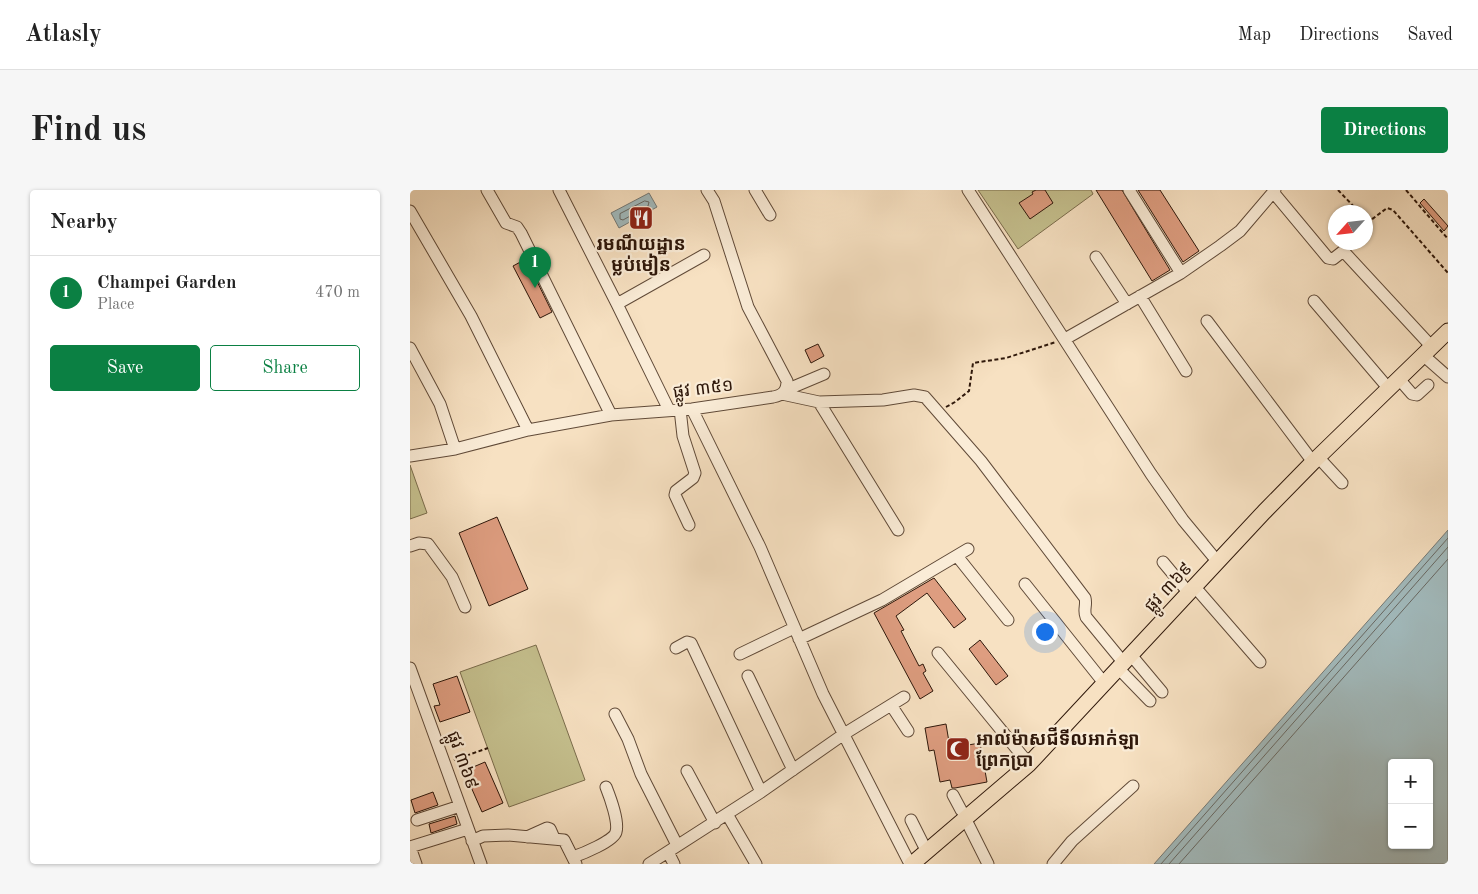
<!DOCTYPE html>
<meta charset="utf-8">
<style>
:root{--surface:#fff;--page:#f6f6f6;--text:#222;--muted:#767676;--line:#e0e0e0;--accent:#0b8043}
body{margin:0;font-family:"Old Standard TT","Noto Sans Khmer",serif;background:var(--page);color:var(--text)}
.controls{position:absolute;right:15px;bottom:15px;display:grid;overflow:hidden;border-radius:5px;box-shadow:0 1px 4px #0004}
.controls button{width:45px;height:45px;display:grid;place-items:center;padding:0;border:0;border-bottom:1px solid var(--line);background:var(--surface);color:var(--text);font:25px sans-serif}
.compass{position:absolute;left:918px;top:15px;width:45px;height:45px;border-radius:50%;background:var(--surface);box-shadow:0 1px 4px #0004;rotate:243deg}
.you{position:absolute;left:634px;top:441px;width:18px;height:18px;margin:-12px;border:4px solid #fff;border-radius:50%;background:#1a73e8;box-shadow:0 0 0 8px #1a73e833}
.badge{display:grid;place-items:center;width:32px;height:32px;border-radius:50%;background:var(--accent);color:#fff;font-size:16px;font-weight:700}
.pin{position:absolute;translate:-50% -41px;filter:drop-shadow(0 1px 2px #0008)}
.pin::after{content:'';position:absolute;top:26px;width:18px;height:15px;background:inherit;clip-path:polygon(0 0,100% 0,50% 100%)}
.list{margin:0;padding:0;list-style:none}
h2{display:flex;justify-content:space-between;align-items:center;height:65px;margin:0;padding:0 20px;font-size:21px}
h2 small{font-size:16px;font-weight:400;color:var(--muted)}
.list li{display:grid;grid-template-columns:32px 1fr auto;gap:15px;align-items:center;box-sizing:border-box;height:75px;padding:0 20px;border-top:1px solid var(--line)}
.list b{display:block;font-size:19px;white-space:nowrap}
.list p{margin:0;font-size:16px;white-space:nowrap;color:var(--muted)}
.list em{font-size:16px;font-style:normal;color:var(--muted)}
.actions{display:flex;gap:10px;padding:15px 20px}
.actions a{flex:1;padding:11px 0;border:1px solid var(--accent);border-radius:5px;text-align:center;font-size:18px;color:var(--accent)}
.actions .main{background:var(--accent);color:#fff}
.map{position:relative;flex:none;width:1038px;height:674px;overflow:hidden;border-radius:5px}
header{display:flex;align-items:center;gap:30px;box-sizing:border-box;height:70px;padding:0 25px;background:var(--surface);border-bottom:1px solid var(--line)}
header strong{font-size:24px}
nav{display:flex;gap:28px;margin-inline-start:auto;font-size:18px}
.intro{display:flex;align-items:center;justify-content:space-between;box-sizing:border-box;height:120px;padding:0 30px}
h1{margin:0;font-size:35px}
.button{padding:12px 22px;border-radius:5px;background:var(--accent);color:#fff;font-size:18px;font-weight:700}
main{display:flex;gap:30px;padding:0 30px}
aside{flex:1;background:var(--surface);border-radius:5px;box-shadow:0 1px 4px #0004}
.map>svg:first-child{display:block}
</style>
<header>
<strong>Atlasly</strong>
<nav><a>Map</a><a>Directions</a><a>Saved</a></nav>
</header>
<div class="intro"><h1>Find us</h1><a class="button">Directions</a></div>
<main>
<aside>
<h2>Nearby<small></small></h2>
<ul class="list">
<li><span class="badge">1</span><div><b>Champei Garden</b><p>Place</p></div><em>470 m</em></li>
</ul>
<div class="actions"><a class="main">Save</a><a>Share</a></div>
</aside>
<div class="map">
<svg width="1038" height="674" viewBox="0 0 1038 674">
<rect width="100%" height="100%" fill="#f7e1c2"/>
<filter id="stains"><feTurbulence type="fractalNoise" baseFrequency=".004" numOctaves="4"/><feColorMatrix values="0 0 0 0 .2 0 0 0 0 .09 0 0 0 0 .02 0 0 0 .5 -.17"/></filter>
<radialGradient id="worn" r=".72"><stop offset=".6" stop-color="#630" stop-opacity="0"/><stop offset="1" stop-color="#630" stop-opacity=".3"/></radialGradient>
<path fill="#c5c08e" stroke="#7a6c4c" d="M568 0H681L683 4 608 59Z
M0 275 17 323 0 329Z
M126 455 175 590 99 617 50 482Z"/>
<path fill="#a2bbbe" stroke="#747976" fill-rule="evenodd" d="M239 3 247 17 209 38 201 23Z
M1038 340V674H744ZM982 573H1019V655H982Z"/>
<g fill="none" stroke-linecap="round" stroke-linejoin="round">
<path stroke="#686964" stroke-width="1" d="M235 11 239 12 238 16 213 30 210 29V24Z
M751 674 1038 348
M759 674 1038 357
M769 674 1038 369"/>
</g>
<path fill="#de9d80" stroke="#2e170a" d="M626 0H635L643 13 620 29 609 13 623 4 622 2Z
M686 0H712L760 80 742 91Z
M728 0H750L789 61 773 72Z
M1014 9 1038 36 1034 41 1010 13Z
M116 69 142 122 130 128 103 76Z
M408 154 414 166 401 173 395 160Z
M87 327 118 399 79 416 49 343Z
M524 388 556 429 544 438 517 403 486 426 494 440 491 441 509 476 513 474 516 481 513 483 523 501 510 509 464 423Z
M570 450 598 486 586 495 559 459Z
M47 486 60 522 30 532 24 516 30 515 23 494Z
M536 534 540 558 570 553 577 592 545 598H542L540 590 530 592 524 560 519 561 515 538Z
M75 572 93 613 72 622 54 581Z
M23 602 28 615 5 623 1 610Z
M45 626 47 634 21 643 19 634Z"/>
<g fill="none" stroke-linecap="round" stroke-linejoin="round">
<defs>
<path id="minor" d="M77 0 96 33 107 37 111 43 201 225
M149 0 207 114 259 220
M345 0 360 25
M558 0 741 284 773 330 807 371
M719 0 771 83
M863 2 918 68 923 69 932 62 936 64 1022 157
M0 21 61 126 118 240
M686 67 717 114
M730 106 776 181
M904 111 979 199
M207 114 294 65
M797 131 903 272
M655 149 771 83 810 56 830 41 865 0
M0 158 30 214 45 259
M1013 165 1038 187
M989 189 1002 204 1007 205 1018 195
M376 200 414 184
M372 204 409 212 473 210 504 205 515 207 571 271 675 408C677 415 673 420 676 427L713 472
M409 212 488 340
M270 219 273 246 285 283 283 288 266 301 265 305 279 335
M282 219 350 357 413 504 500 674
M0 266 45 259 118 240 201 225 282 219 363 207C373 205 377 201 377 191L338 117 304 11 297 0
M908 267 932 293
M0 356 9 353 18 354 42 387 55 417
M547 366 598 430
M753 372 778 402
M615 394 694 493
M784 396 850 472
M389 449 472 410 558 359
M266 458 277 452 281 453 351 602
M528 463 619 574
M330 464 384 438
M721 465 752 502
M0 478 71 674
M708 478 740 511
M338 486 383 580
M481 515 498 541
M205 524 218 549 231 584 267 655
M277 581 305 633
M543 605 551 620 558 628
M317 624 346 674
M7 630 50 616
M501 630 517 662
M556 630 578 674
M117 647 137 638 140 639 144 648
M62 651 73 646 98 645 154 650 166 674
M258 662 264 674
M163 667C172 664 204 651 206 642 209 632 200 607 196 597
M6 674 0 657 58 639
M239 674 351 602 434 544 494 507
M643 674 662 651 723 596"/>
<path id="major" d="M502 674 619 574 854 322 903 272 1038 141"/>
</defs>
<use href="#minor" stroke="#604a38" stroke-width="13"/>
<use href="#major" stroke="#2e170a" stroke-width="17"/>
<path stroke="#2e170a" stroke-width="2" stroke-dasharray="4 2.5" stroke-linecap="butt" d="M928 0 949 22
M996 0 1038 49
M956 29 961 30 977 18 983 20 1038 83
M536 217 545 212 559 201 563 173 596 168 646 152
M44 570 78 558"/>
<use href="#minor" stroke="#faecd7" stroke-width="11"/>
<use href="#major" stroke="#f7e1c2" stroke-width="15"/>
</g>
<defs>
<symbol id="restaurant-square" viewBox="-11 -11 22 22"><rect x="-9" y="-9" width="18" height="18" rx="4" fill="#8f2418" stroke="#faecd7"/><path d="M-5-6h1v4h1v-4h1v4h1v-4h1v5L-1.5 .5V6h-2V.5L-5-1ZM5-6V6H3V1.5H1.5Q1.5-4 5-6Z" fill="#fff"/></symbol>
<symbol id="mosque-square" viewBox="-11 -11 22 22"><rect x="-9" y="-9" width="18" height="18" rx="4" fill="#8f2418" stroke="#faecd7"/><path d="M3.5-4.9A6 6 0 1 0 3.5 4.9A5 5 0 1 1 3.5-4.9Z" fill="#fff"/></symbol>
</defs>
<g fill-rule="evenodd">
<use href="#restaurant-square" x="217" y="14" width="28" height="28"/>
<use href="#mosque-square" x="534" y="545" width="28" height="28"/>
</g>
<g text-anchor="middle" stroke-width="4.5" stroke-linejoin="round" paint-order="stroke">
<g font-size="18" font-weight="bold" fill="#2e170a" stroke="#faecd7">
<text x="231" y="60">រមណីយដ្ឋាន<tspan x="231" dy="21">ម្លប់មៀន</tspan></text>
<text x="566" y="555" text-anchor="start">អាល់ម៉ាសជីទីលអាក់ឡា<tspan x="566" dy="21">ព្រែកប្រា</tspan></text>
</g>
<g font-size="18" fill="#2e170a" stroke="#faecd7">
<text transform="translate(293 198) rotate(-7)" y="6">ផ្លូវ ៣៥១</text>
<text transform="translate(758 397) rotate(-47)" y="6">ផ្លូវ ៣៦៩</text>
<text transform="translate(53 570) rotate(70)" y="6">ផ្លូវ ៣៦៩</text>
</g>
</g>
<rect width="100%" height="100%" filter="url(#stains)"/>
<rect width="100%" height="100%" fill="url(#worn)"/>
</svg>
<div class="controls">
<button>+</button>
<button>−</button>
</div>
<svg class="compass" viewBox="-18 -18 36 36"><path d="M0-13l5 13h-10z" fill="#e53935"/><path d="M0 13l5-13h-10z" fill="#767676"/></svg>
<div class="you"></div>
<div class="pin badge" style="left:125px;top:98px">1</div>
</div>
</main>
